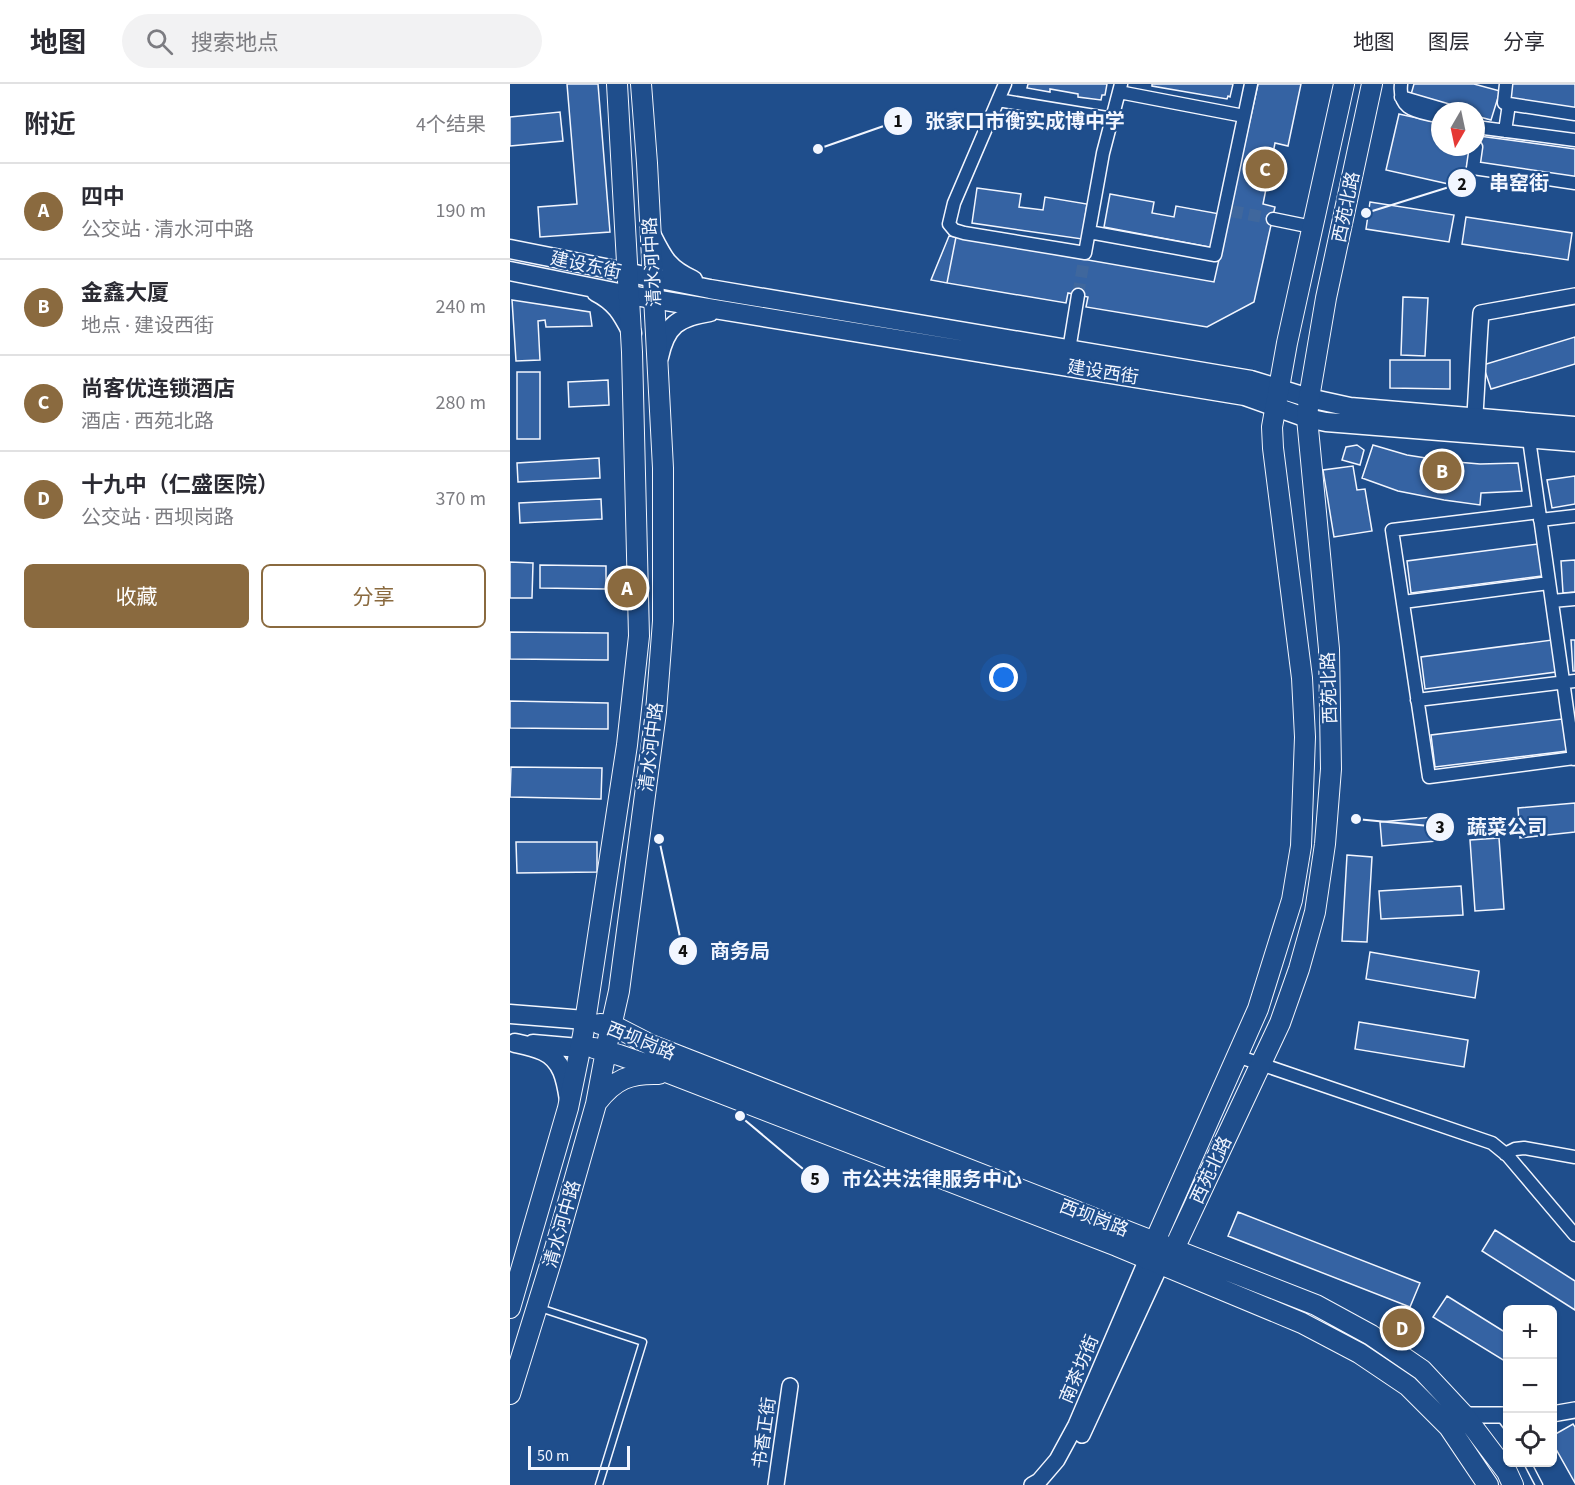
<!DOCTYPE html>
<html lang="zh">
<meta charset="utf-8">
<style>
:root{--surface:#fff;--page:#f2f2f3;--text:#2b2b33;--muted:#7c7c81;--line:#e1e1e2;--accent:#8a6a3f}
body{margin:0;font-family:"Source Sans 3","Noto Sans SC",sans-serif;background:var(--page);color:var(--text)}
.controls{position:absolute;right:18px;bottom:18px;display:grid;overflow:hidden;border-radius:9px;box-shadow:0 2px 4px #0004}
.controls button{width:54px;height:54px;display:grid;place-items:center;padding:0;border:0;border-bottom:2px solid var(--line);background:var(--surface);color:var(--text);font:30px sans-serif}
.compass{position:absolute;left:921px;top:18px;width:54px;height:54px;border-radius:50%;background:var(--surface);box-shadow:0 2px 4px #0004;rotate:189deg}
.scale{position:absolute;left:18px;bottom:15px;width:102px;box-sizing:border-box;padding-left:6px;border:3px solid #f2f6ff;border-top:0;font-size:16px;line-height:21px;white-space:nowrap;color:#f2f6ff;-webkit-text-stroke:4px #1f4e8c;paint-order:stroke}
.you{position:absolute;left:494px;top:594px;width:21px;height:21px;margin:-15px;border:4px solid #fff;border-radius:50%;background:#1a73e8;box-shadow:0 0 0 9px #1a73e833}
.badge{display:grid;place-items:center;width:39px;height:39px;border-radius:50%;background:var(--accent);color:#fff;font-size:20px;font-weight:700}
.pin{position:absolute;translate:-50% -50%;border:3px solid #fff;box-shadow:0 2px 6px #0006}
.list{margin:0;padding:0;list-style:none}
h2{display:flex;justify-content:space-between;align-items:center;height:78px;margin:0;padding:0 24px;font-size:26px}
h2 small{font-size:20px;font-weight:400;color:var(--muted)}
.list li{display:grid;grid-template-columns:39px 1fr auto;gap:18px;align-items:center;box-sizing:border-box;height:96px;padding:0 24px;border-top:2px solid var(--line)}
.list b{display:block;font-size:22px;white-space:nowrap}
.list p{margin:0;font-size:20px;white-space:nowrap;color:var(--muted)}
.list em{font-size:20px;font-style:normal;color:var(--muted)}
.actions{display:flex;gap:12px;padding:18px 24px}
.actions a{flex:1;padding:14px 0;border:2px solid var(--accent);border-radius:9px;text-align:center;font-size:21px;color:var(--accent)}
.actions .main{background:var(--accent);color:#fff}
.icon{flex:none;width:33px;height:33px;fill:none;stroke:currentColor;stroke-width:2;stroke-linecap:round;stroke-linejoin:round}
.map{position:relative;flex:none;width:1065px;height:1401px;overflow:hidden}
header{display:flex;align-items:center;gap:36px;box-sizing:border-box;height:84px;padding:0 30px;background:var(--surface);border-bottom:2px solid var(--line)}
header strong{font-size:28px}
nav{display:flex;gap:33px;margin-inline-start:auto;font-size:21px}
.search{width:420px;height:54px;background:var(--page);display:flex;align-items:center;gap:15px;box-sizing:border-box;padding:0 21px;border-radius:33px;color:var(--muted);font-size:22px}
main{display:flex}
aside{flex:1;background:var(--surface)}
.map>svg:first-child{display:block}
</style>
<header>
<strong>地图</strong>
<div class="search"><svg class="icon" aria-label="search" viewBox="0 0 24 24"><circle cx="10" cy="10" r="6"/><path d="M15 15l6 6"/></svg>搜索地点</div>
<nav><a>地图</a><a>图层</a><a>分享</a></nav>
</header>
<main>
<aside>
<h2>附近<small>4个结果</small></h2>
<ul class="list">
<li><span class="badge">A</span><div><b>四中</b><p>公交站 · 清水河中路</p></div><em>190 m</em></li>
<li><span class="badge">B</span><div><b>金鑫大厦</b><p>地点 · 建设西街</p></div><em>240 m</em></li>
<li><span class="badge">C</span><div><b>尚客优连锁酒店</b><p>酒店 · 西苑北路</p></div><em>280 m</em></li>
<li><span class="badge">D</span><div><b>十九中（仁盛医院）</b><p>公交站 · 西坝岗路</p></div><em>370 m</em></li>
</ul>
<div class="actions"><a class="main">收藏</a><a>分享</a></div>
</aside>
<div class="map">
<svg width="1065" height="1401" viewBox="0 0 1065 1401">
<rect width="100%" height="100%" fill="#1f4e8c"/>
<path fill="#3563a3" stroke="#f2f6ff" stroke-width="1.5" d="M57 0H88L100 148 30 153 28 123 67 120Z
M518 0H597L595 11H592L591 16 568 13V10L540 5V8L517 4Z
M642 0H723L720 13 718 12 717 15 642 2Z
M748 0H791L778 62 765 59 753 120 765 123 744 218 697 243 576 223 578 213 558 209 556 219 437 199 446 153 704 198Z
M904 0H964L990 7 981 36 966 32V27H948L900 14Z
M999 0H1065V28L996 17Z
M50 28 53 57 0 62V33Z
M889 30 930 39V63H961L952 103 876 86Z
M969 52 1065 65V94L965 81Z
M467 104 511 110 509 123 533 126 535 113 577 120 572 155 462 139Z
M600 110 644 118 642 129 664 133 666 122 710 130 704 164 594 143Z
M860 118 944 131 939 158 856 145Z
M956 133 1062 149 1058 176 952 160Z
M439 152 446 153 437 199 421 196Z
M893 213 918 214 915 272 891 271Z
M2 216 80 228 82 242 36 243 35 236 28 237 30 276 6 277Z
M1065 253V280L981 305 973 281Z
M880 276H940V305L880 304Z
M7 288H30V355H7Z
M98 296 99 321 59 323 58 298Z
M847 361 854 366 850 381 832 376 836 363Z
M863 361 897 371 935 377 970 380 1008 379 1012 407 971 409 970 421 934 416 888 407 852 394Z
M89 374 90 394 8 398 7 379Z
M843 382 847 406 855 405 862 447 824 453 813 386Z
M1065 392V420L1042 424 1037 396Z
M91 415 92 435 10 439 9 419Z
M1028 460 1032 492 901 509 897 477Z
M1065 476V508L1053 509 1051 477Z
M0 478 23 479 22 514H0Z
M30 481 96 482V505L30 504Z
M0 548 98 549V576L0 575Z
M1042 556 1046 588 915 605 911 573Z
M1061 556H1065V587H1063Z
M0 617 98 619V645L0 644Z
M1052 635 1057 667 925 683 921 651Z
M1 683 92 684 91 715 0 713Z
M1065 719V748L1010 754 1008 724Z
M935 732 937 756 872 762 870 738Z
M989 754 994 825 965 827 960 756Z
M6 758H87V788L7 789Z
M837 771 862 773 857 858 832 857Z
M951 802 953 831 871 835 869 807Z
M860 868 969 887 965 914 856 895Z
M849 938 958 956 954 983 845 965Z
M728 1128 910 1199 900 1223 718 1152Z
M985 1146 1065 1197V1226L972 1167Z
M937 1212 998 1250V1279L923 1233Z
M1063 1340 1065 1343V1399L1042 1358V1352Z"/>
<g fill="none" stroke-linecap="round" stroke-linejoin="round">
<path stroke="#3f679d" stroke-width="12" stroke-dasharray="12 6" stroke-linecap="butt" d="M721 127 763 135
M568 211 574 176"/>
<defs>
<path id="service" d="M30 1224 133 1258 89 1401
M989 1332 998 1344
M1017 1378 1029 1401"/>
<path id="minor" d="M495 0 444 119 439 140 444 146 454 149 575 169 593 69 611 0
M891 0C888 28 908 27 930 33
M996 0 994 19 999 20
M609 8 734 32
M891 13 939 27
M488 16 603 35
M966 43 1065 56
M995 47 999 20 1065 30
M966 63 963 84 1065 99
M763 135 802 143
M579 148 705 171 741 0
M559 266 568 211
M1019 349V355L1064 675
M1029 428 882 446 919 693 1065 674
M1030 436 1065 432
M1042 517 1065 515
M893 518 1039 499
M907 616 1065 597
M727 972 982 1059 998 1072 1065 1151
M995 1070 1005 1065 1014 1064 1065 1073"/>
<path id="tertiary" d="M964 344C967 306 968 267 971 229L1065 212
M1042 1330 1065 1326
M948 1336 954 1331H998
M572 1351 651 1180
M266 1401 280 1302
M522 1401 529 1397 547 1376 566 1341 637 1175"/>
<path id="secondary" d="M141 150C153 174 158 185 183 196
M0 165 200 205 741 296 799 314 840 323 1065 342
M0 187 119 211 735 312 797 334 816 338 1065 358
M86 208C106 218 112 230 122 249
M149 273C156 241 168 233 200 228
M0 930 75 936
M5 959C14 961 24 963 33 967 53 976 56 997 59 1016
M23 960 69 964"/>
<path id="primary" d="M90 940 102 941 141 961 806 1221 861 1251 912 1286 954 1331 997 1388 1003 1401
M84 964 109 971 138 981 607 1162 792 1239 849 1269 898 1302 939 1343 978 1401
M87 1018C105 995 120 989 149 990
M637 1175 748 925 782 816 791 762 795 653 792 594 763 364 762 343 777 259 834 0
M651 1180 664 1165 770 939 789 885 805 828 815 760 821 685 819 565 797 334 799 314 816 214 862 0
M0 1224 58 1024 73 951 117 661 129 552 122 268 107 0
M0 1310 44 1168 86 1020 98 956 109 907 146 628 153 537V384L137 79 131 0"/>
</defs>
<use href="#service" stroke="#f2f6ff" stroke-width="9"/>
<use href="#minor" stroke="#f2f6ff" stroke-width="15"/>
<use href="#tertiary" stroke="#f2f6ff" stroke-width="18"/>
<use href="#secondary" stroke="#f2f6ff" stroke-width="21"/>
<use href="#primary" stroke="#f2f6ff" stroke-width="22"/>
<use href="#service" stroke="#1f4e8c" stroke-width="6"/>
<use href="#minor" stroke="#1f4e8c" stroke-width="12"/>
<use href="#tertiary" stroke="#1f4e8c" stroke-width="15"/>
<use href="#secondary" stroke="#1f4e8c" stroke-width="18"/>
<use href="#primary" stroke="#1f4e8c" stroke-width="20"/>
</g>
<g text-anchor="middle" stroke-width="4.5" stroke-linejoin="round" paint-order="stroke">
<g font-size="18" fill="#f2f6ff" stroke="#1f4e8c">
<text transform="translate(836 123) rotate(-78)" y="6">西苑北路</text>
<text transform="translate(142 178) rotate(-93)" y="6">清水河中路</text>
<text transform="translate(76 181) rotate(12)" y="6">建设东街</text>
<text transform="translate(593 288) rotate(9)" y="6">建设西街</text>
<text transform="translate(819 604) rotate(-92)" y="6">西苑北路</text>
<text transform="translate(141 663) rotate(-83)" y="6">清水河中路</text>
<text transform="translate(131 957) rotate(22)" y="6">西坝岗路</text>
<text transform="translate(701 1086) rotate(-65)" y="6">西苑北路</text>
<text transform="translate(584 1134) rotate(21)" y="6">西坝岗路</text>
<text transform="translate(52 1140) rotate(-74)" y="6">清水河中路</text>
<text transform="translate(569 1285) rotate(-67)" y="6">南茶坊街</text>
<text transform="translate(254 1349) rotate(-82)" y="6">书香正街</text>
</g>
</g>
<path fill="none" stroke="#f2f6ff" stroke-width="2" d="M308 65L388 37M856 129L952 99M846 735L930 743M149 755L173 867M230 1032L305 1095"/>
<g fill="#f2f6ff" stroke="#1f4e8c" stroke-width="2">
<circle cx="308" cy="65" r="6"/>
<circle cx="856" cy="129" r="6"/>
<circle cx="846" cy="735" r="6"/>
<circle cx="149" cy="755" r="6"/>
<circle cx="230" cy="1032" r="6"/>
<circle cx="388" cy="37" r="15"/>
<circle cx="952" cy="99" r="15"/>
<circle cx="930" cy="743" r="15"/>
<circle cx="173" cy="867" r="15"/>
<circle cx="305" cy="1095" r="15"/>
</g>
<g font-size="18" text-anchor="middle" font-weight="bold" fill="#111">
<text x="388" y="43">1</text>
<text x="952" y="106">2</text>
<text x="930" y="749">3</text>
<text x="173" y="873">4</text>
<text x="305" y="1101">5</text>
</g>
<g font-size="20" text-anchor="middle" font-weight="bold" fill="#f2f6ff" stroke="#1f4e8c" stroke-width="4.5" stroke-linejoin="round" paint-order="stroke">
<text x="515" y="44">张家口市衡实成博中学</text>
<text x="1009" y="106">串窑街</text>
<text x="997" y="750">蔬菜公司</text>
<text x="230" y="874">商务局</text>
<text x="422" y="1102">市公共法律服务中心</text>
</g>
</svg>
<div class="controls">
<button>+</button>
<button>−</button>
<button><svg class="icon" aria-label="locate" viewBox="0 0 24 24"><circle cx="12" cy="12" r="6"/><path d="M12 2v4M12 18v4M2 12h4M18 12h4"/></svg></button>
</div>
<svg class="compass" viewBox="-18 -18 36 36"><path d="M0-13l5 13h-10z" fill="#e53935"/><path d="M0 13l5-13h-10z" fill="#7c7c81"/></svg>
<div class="scale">50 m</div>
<div class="you"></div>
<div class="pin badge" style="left:117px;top:504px">A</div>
<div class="pin badge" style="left:932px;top:387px">B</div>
<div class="pin badge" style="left:755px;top:85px">C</div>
<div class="pin badge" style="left:892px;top:1244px">D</div>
</div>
</main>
